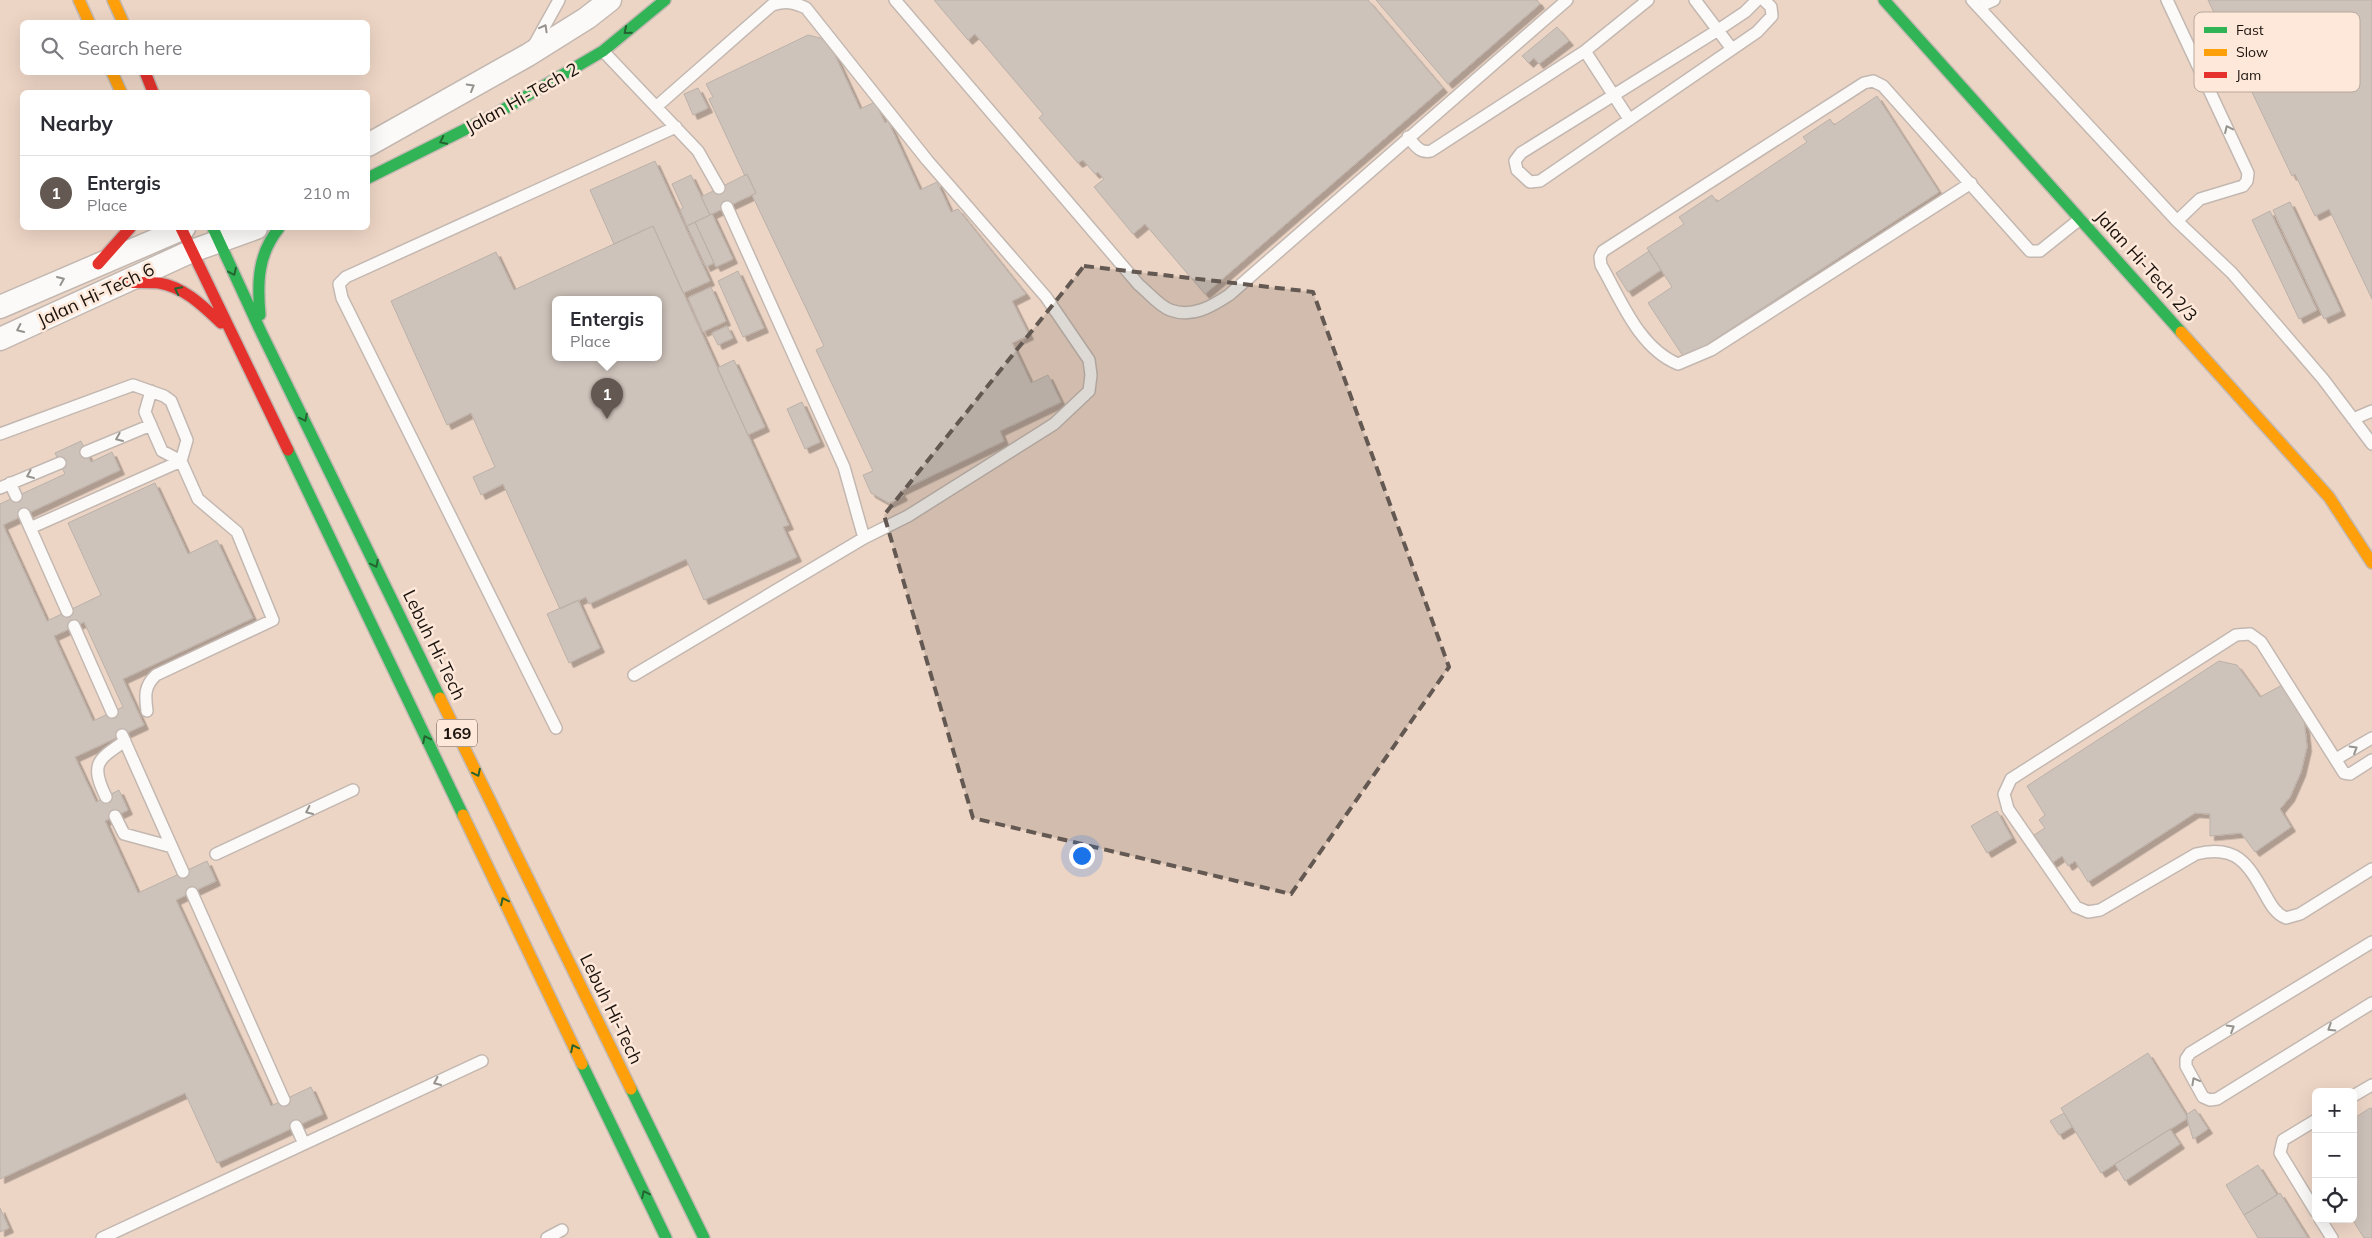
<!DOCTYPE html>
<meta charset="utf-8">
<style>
:root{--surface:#fff;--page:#f7f7f7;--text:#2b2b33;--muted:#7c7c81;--line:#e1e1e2;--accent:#635952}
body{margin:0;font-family:Mulish,sans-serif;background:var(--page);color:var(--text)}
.controls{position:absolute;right:15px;bottom:15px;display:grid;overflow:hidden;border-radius:8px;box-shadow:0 5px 20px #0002}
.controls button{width:45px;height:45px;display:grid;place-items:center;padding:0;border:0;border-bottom:1px solid var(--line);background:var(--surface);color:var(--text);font:25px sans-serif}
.you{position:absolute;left:1081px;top:855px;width:18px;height:18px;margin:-12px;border:4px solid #fff;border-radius:50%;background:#1a73e8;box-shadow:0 0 0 8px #1a73e833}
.badge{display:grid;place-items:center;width:32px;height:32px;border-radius:50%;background:var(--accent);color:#fff;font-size:16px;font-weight:700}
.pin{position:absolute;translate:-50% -41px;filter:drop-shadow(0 1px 2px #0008)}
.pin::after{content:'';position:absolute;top:26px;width:18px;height:15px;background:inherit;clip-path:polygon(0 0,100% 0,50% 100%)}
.popup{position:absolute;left:552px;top:296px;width:110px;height:65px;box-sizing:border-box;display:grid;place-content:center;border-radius:8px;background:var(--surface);filter:drop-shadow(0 1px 4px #0005);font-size:16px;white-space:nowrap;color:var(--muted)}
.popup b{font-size:19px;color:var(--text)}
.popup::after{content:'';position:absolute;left:50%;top:100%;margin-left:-10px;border:10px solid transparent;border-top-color:var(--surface)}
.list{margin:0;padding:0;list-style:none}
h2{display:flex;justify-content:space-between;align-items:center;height:65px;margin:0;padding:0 20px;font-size:21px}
h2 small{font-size:16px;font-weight:400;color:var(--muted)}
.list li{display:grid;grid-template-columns:32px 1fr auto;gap:15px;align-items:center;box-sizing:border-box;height:75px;padding:0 20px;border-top:1px solid var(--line)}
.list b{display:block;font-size:19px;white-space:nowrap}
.list p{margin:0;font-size:16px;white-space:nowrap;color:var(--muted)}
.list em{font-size:16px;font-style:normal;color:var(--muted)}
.icon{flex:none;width:28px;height:28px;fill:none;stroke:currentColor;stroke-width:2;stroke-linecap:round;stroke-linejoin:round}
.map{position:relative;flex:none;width:2372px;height:1238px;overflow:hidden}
.search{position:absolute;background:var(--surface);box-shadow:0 5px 20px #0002;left:20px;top:20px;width:350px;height:55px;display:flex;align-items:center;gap:12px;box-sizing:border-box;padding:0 18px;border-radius:8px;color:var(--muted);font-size:19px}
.panel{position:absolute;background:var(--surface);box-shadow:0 5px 20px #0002;left:20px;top:90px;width:350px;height:140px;border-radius:8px}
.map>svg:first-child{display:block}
</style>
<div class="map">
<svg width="2372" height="1238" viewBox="0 0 2372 1238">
<defs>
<filter id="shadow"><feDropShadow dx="4.5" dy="4.5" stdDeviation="0" flood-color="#0004"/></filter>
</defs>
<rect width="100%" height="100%" fill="#eadcd3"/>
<path fill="#edd5c5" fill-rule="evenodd" d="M0 0H2372V1238H0ZM22 22H368V72H22ZM22 92H368V228H22ZM556 300H658V358H556ZM2316 1092H2353V1219H2316Z"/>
<path fill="#cec3bb" stroke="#bbb1a9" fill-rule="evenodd" filter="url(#shadow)" d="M934 0H1368L1443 88 1205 294 1145 224 1133 234 1094 187 1104 179 1098 172 1095 174 1083 160 1078 163 1039 118 1043 114 975 34 968 40Z
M1376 0H1537L1540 4 1448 84Z
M2208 0H2372V299L2329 209 2315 216 2295 174 2292 176Z
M1557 27 1569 41 1539 64 1534 58 1529 63 1522 56Z
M808 35 828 40 860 109 875 102 885 123 888 121 920 190 937 182 951 212 958 209 1026 294 1012 301 1029 335 1012 343 1031 383 1048 375 1061 402 1000 431 1004 441 900 491 903 496 889 503 871 493 863 475 873 471 816 350 824 346 752 195 756 193 747 174 745 176 709 99 713 97 706 84Z
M698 88 708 108 693 115 684 94Z
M1877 96 1939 192 1685 359 1648 303 1672 287 1647 248 1684 224 1679 217 1712 195 1717 202 1807 142 1803 137 1830 119 1834 125Z
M655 161 710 281 683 293 653 226 614 244 590 190Z
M747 174 756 193 710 215 701 197Z
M691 175 710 215 687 226 680 210 683 208 672 184Z
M2290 202 2341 311 2324 319 2273 210Z
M2270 211 2317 310 2299 319 2252 220Z
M712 214 733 259 716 267 695 222Z
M695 222 714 263 706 267 687 226Z
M653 226 789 525 783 527 797 557 704 600 686 559 589 604 586 597 560 609 503 484 481 495 473 477 495 467 471 413 447 425 391 301 496 252 514 290ZM556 300H658V358H556Z
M1649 251 1661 270 1628 292 1616 273Z
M738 271 764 328 743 337 718 281Z
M711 287 726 321 703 332 688 298Z
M727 326 733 338 718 345 712 333Z
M734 360 765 427 748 435 717 368Z
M802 402 820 442 805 449 787 409Z
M81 441 91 462 112 452 120 470 3 525 47 621 101 595 68 523 155 483 188 554 217 540 253 618 123 679 144 725 75 757 96 802 119 790 128 810 105 821 138 893 207 861 216 881 176 900 271 1106 311 1087 323 1114 217 1163 185 1093 0 1179V504L65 474 55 453ZM84 622 123 707 93 721 54 636Z
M578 600 600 648 569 663 547 614Z
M2219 661 2237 665 2260 697 2286 683 2304 719 2307 747 2301 772 2290 797 2280 809 2291 827 2255 852 2241 833 2210 836V814L2195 813 2088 882 2075 861 2068 866 2062 856 2052 863 2034 835 2045 828 2039 820 2045 815 2027 786Z
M1997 811 2012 838 1987 853 1971 826Z
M2148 1053 2188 1118 2101 1173 2061 1108Z
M2370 1108 2372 1109V1238H2364L2352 1219H2353V1119Z
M2195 1109 2208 1129 2193 1139 2186 1115Z
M2064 1113 2072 1127 2059 1135 2050 1121Z
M2170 1129 2180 1144 2125 1181 2115 1164Z
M2258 1165 2277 1195 2244 1215 2226 1185Z
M2280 1193 2308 1238H2258L2244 1215Z
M0 1208 9 1228 0 1232Z"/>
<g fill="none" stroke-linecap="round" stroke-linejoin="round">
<defs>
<path id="lane" d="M895 0 1139 285C1148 292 1159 306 1170 310 1192 318 1211 307 1229 295L1567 0
M1695 0 1732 49
M1757 0 1745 12 1718 30 1521 153 1515 161 1517 170 1530 182 1540 181 1757 32 1772 16 1771 7 1764 0
M1972 0 2177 221 2232 273 2323 379 2372 444
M2167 0 2248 173 2247 181 2243 186 2200 199 2177 221
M1979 7 1994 0
M533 47 559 0
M603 51 698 151 719 188
M1585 51 1629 119
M1408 137C1415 145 1420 154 1431 151L1585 51 1648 0
M1971 183 1711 350 1678 364C1639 348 1621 300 1601 265L1600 257 1603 251 1864 83 1873 81 1883 86 2030 251H2040L2080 219
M727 207 844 467 864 538
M2353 419 2372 411
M0 434 133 385 164 396 171 401 187 440 181 461 30 528
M86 452 151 425
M10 483 16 496
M0 488 60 463
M24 514 67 611
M74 626 112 712
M634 675 864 538 908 516 1054 424 1089 391 1091 375 1089 360 1046 297 927 160 806 8C793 2 786 1 772 5L656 107
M147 711C145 696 144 686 156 675L273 620 237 532 198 499 181 461 162 451 145 412 151 391
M556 728 342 298 339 284 346 277 676 127
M122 735 183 872
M2336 759 2372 738
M2372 760 2350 774 2344 773 2261 642 2250 634 2236 635 2011 779 2004 794 2008 809 2076 907 2088 912 2100 910 2196 854C2237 844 2248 864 2266 896 2271 905 2276 914 2286 918L2300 914 2372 869
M106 797C90 764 97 760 125 741
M115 816 124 834 172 847
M216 854 353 790
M192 893 284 1100
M2372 942 2190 1053 2186 1059V1066L2203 1097 2210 1100 2217 1099 2372 1003
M2353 1096 2372 1085
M2316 1120 2283 1140 2280 1153 2316 1212
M296 1126 304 1144
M2320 1219 2332 1238
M102 1238 482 1061
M547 1238 562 1230"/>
<path id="street" d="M368 145 528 55 587 18 610 0
M0 307 184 228
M0 339 192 251 256 228"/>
<path id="fast" d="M1884 0 2181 332
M368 178 494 115 603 51 665 0
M213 228 262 334 440 698
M260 315C257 282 258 254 279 228
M288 450 463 815
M582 1064 666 1238
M631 1089 704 1238"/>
<path id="slow" d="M79 0 89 22
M113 0 123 22
M112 72 121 92
M2181 332 2329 497 2372 563
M440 698 631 1089
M463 815 582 1064"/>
<path id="jam" d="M145 72 153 92
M181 228 288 450
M98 264 130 228
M123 282C135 283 147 282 159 283 184 287 203 306 221 323"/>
</defs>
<use href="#lane" stroke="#c3b8b1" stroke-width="14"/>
<use href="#street" stroke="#c3b8b1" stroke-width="25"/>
<use href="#fast" stroke="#c3b8b1" stroke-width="14"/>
<use href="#slow" stroke="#c3b8b1" stroke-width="14"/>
<use href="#jam" stroke="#c3b8b1" stroke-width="14"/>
<use href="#lane" stroke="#fcfaf8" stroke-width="11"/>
<use href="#street" stroke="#fcfaf8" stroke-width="22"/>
<use href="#fast" stroke="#30b455" stroke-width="11"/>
<use href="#slow" stroke="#ff9f0a" stroke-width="11"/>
<use href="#jam" stroke="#e5322d" stroke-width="11"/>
</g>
<defs><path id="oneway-chevron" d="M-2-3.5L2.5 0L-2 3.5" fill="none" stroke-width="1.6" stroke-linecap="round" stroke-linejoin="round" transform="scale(1.25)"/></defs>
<g stroke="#96928e">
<use href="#oneway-chevron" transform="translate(544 28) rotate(-61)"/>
<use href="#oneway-chevron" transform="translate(471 87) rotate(-30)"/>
<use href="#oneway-chevron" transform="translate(2228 129) rotate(-115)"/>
<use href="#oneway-chevron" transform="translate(61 280) rotate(-23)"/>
<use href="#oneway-chevron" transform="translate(20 329) rotate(155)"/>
<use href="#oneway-chevron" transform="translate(119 438) rotate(157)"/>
<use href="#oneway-chevron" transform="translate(30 475) rotate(157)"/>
<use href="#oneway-chevron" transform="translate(2354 749) rotate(-31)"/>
<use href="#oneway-chevron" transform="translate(309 811) rotate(155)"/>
<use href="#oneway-chevron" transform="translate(2231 1028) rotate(-31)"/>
<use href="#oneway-chevron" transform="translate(2331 1028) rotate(148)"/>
<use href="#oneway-chevron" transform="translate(2195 1081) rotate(-119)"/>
<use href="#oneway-chevron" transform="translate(437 1082) rotate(155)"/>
</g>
<g stroke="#256330">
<use href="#oneway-chevron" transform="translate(627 31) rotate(140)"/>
<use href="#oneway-chevron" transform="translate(443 141) rotate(154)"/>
<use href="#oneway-chevron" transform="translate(233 272) rotate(65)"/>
<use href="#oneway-chevron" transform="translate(178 290) rotate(-153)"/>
<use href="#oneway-chevron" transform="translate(304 418) rotate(64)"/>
<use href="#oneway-chevron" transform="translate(375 564) rotate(64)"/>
<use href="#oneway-chevron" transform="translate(426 739) rotate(-116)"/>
<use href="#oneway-chevron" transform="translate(477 773) rotate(64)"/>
<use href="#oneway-chevron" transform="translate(504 901) rotate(-116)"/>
<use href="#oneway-chevron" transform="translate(574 1048) rotate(-116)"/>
<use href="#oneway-chevron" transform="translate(645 1194) rotate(-116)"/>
</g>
<path fill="#635952" fill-opacity="0.2" stroke="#635952" stroke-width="4" stroke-dasharray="10 6" stroke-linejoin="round" d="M1084 266 1313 292 1449 667 1291 894 973 818 884 515Z"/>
<g text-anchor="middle" stroke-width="5" stroke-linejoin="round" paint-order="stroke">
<rect fill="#fde8da" stroke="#5e524a" stroke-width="1" x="437" y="719.5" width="40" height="27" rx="4"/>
<g font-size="16" font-weight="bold" fill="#1a120c">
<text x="457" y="739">169</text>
</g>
<g font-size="18" fill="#1a120c" stroke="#fde8da">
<text transform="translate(522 98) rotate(-29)" y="6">Jalan Hi-Tech 2</text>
<text transform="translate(2146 266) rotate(48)" y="6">Jalan Hi-Tech 2/3</text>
<text transform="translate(96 295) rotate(-25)" y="6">Jalan Hi-Tech 6</text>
<text transform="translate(434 645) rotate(64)" y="6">Lebuh Hi-Tech</text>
<text transform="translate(611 1009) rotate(64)" y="6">Lebuh Hi-Tech</text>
</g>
</g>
<rect x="2194" y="12" width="166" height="80" rx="8" fill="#fde8da" stroke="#b9a89c" stroke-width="1"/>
<rect x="2204" y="27" width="23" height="6" fill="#30b455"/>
<rect x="2204" y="49" width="23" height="7" fill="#ff9f0a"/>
<rect x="2204" y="72" width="23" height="6" fill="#e5322d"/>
<g font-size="14" fill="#1a120c">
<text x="2236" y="35">Fast</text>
<text x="2236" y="57">Slow</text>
<text x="2236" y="80">Jam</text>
</g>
</svg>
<div class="controls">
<button>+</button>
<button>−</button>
<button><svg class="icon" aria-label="locate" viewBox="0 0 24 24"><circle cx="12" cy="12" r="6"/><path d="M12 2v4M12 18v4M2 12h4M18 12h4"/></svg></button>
</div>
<div class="you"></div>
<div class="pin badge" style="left:607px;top:419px">1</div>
<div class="popup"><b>Entergis</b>Place</div>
<div class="search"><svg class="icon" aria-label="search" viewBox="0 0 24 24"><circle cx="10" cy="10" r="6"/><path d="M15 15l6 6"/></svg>Search here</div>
<section class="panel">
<h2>Nearby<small></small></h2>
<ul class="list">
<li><span class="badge">1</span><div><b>Entergis</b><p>Place</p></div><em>210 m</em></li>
</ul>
</section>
</div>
